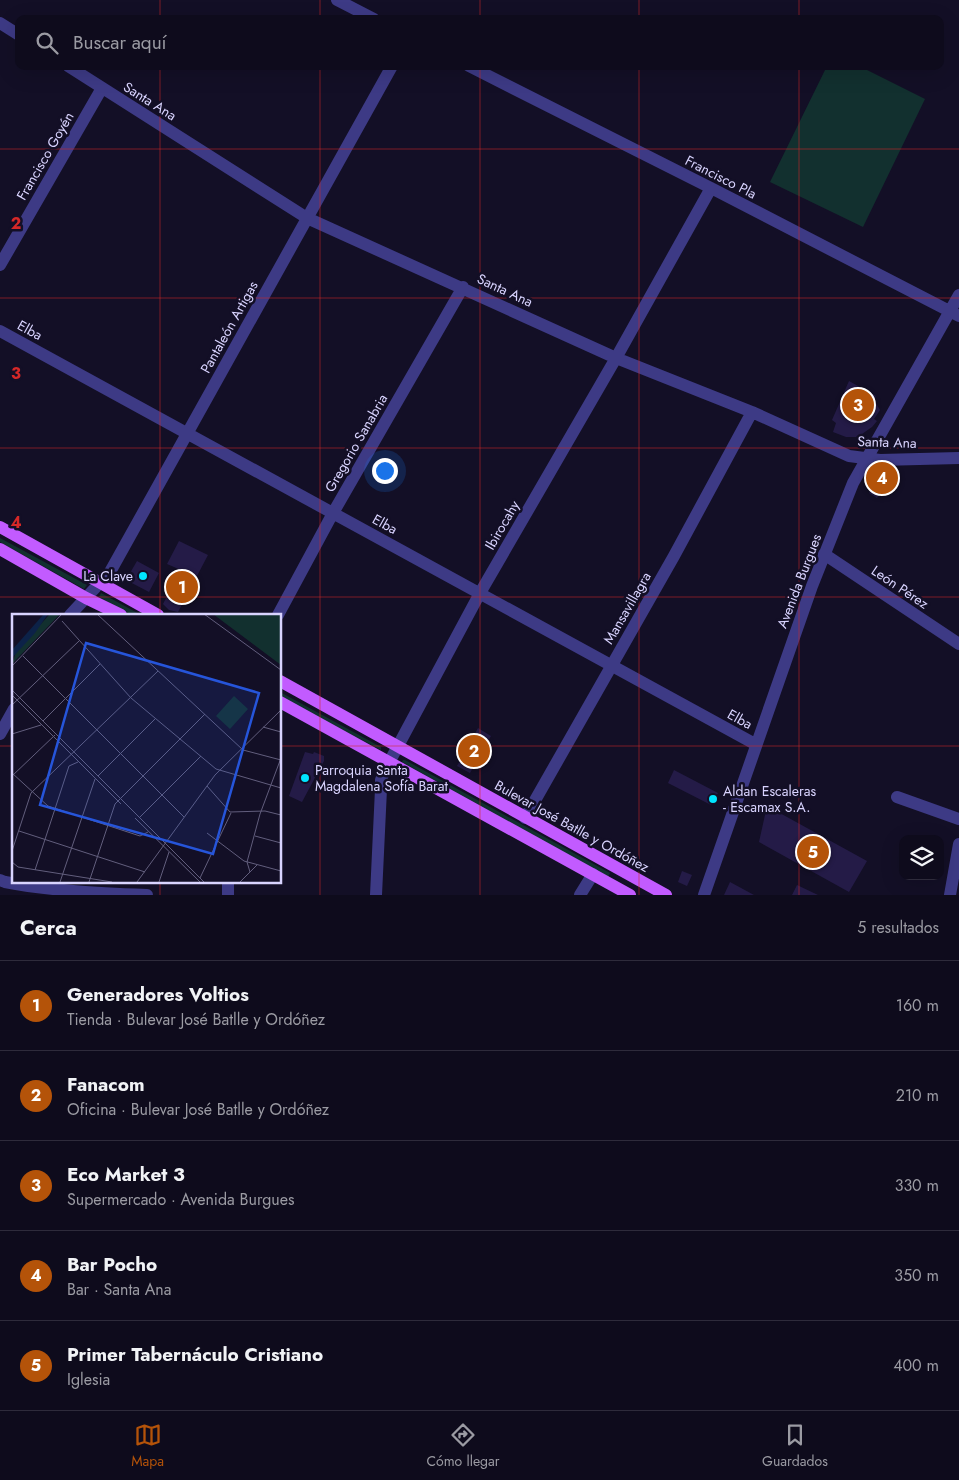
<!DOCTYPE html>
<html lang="es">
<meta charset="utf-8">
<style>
:root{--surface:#0e0b1c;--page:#171425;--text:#f1f3f6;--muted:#9b9ba3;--line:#2e2b3b;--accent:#b45309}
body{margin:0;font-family:Jost,sans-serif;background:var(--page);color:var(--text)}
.controls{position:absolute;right:15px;bottom:15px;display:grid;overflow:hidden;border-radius:10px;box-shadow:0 5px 20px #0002}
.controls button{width:45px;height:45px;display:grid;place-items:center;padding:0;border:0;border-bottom:1px solid var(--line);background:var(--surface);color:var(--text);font:25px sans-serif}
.you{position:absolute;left:384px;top:470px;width:18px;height:18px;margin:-12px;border:4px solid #fff;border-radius:50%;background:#1a73e8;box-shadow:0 0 0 8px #1a73e833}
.badge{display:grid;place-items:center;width:32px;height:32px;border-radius:50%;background:var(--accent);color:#fff;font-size:16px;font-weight:700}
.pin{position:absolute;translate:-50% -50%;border:2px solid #fff;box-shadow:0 1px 5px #0006}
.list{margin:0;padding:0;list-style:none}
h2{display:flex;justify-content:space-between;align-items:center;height:65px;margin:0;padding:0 20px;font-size:21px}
h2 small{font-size:16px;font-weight:400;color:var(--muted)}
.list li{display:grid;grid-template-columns:32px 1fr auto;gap:15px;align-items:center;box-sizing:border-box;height:90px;padding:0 20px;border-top:1px solid var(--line)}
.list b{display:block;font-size:19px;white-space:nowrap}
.list p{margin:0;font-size:16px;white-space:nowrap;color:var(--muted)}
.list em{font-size:16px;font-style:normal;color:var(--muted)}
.icon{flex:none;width:28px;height:28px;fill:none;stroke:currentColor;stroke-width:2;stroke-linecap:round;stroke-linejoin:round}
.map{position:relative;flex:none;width:959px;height:895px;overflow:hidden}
.search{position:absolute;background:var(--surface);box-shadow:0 5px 20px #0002;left:15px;right:15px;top:15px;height:55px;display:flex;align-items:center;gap:12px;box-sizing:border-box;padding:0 18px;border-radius:10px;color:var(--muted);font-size:19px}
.sheet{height:515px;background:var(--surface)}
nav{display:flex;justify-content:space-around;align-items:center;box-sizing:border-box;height:70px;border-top:1px solid var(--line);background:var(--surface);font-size:14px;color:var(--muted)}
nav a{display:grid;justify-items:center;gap:2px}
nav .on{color:var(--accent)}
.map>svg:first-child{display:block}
</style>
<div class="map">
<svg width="959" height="895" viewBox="0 0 959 895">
<rect width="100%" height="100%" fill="#130f26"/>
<path fill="#12302f" d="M827 66H859L925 99 863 227 770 182Z
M0 538 87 585 84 589 0 542Z
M101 593 141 615H132L99 597Z
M280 692 381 747V750L280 697Z
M403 760H405L610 873 608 877 402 762Z"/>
<path fill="#241b47" d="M849 381 876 396 874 400 880 410 874 419 877 421 872 427 862 434 856 437H846L833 432 836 423 832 420Z
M881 473 889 478 877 498 869 493Z
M179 541 208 555 178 612 169 610 163 604 181 570 167 564Z
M137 561 159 573 149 592 126 580Z
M478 728 491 736 470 773 457 766Z
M305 752 313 754 314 752 324 756V761L302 802 289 796Z
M674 770 718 793 711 805 668 783Z
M767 806 867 861 849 892 759 842Z
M682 871 692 875 687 886 678 882Z
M730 882 754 895H724Z
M797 885 818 895H792Z"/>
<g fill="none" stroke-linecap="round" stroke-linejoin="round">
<path stroke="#3d3a85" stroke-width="12" d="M337 0 374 19
M0 23 19 35
M68 66 307 218 616 358 752 412 849 456 880 460 959 458
M469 66 711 188 959 316
M0 265 102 88
M0 331 755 744
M824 554 959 644
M70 615 110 572 392 66
M278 615 333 513 463 287
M0 734 14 709
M897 797 959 819
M525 818 674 556 752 412
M0 880 5 882C52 891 99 893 147 895
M228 895V881
M376 895 381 789V780L384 772 480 593 616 358 711 188
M580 895 593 874
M704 895 812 586 853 483 959 295
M950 895 959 844"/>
<path stroke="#c25bff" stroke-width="12" d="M0 527 158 615
M0 549 86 598 121 615
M280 681 666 895
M280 702 630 895"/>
</g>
<path fill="none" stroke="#d62828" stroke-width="1" stroke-opacity="0.55" d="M160 0V19M320 0V19M480 0V19M639 0V19M799 0V19M160 66V615M320 66V895M480 66V895M639 66V895M799 66V895M0 149H959M0 298H959M0 448H959M0 597H959M0 746H14M280 746H959M160 881V895"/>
<g fill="#00e5ff" stroke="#130f26" stroke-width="2">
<circle cx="143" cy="576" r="5"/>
<circle cx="305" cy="778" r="5"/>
<circle cx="713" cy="799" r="5"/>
</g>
<g text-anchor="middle" stroke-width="5" stroke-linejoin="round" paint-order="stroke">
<g font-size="14" fill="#d9d4ff" stroke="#130f26">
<text transform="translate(150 101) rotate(32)" y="5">Santa Ana</text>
<text transform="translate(45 156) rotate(-60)" y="5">Francisco Goyén</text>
<text transform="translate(721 177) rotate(27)" y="5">Francisco Pla</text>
<text transform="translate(505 290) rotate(25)" y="5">Santa Ana</text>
<text transform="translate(229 327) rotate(-61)" y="5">Pantaleón Artigas</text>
<text transform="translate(30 330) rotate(29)" y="5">Elba</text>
<text transform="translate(887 442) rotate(2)" y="5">Santa Ana</text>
<text transform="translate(356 443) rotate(-60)" y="5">Gregorio Sanabria</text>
<text transform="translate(385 524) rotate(29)" y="5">Elba</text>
<text transform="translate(502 525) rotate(-60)" y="5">Ibirocahy</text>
<text transform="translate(799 581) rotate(-69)" y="5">Avenida Burgues</text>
<text transform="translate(900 587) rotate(34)" y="5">León Pérez</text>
<text transform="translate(627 608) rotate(-60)" y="5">Mansavillagra</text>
<text transform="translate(740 719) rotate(29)" y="5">Elba</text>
<text transform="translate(572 826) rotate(29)" y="5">Bulevar José Batlle y Ordóñez</text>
</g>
<g font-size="14" fill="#d9d4ff" stroke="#130f26" text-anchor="start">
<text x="133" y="581" text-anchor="end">La Clave</text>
<text x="315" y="775">Parroquia Santa<tspan x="315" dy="16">Magdalena Sofía Barat</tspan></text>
<text x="723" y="796">Aldan Escaleras<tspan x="723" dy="16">- Escamax S.A.</tspan></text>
</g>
</g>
<g transform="translate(12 614)">
<rect width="269" height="269" fill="#130f26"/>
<path d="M48 0 0 50 4 38 37 1ZM201 0H269V51ZM222 82 236 95 218 115 204 102Z" fill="#12302f"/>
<path d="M36 0 23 19 0 44V36L31 1Z" fill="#0c2248"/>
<path fill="none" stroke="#625e7d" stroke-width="1" d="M85 0 231 136 269 146M192 0 269 56M50 7 119 84 204 155 269 174M11 42 172 203M0 52 50 0M0 76 192 268M0 81 109 190M0 91 67 27M31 107 88 50M251 113 269 118M0 120 29 111M0 159 36 192 128 222 136 218M0 162 43 121M86 162 143 105M195 172 218 198 253 197 269 201M123 204 188 268M127 204 189 142M7 217 133 258M195 219 232 247 269 257M243 222 269 229M0 237 19 179 146 57M0 248 6 253 100 268M23 256 57 152 66 148M238 258 235 248 248 200 269 144M188 264 219 199M48 268 83 165M77 268 103 190 193 100M125 268 203 161 269 96M147 268 157 238M228 268 245 251"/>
<path fill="#2655da" fill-opacity="0.15" stroke="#2655da" stroke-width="2.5" d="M74 29 247 79 201 240 28 191Z"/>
<rect width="269" height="269" fill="none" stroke="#d9d4ff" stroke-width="2.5"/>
</g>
<g font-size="16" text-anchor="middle" font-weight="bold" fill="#d62828" stroke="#130f26" stroke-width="5" stroke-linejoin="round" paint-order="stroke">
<text x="16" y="229">2</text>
<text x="16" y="379">3</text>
<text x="16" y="528">4</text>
</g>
</svg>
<div class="controls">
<button><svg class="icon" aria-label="layers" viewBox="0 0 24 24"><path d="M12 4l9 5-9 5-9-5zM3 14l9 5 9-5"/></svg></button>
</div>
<div class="you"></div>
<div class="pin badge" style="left:182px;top:587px">1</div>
<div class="pin badge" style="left:474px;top:751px">2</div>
<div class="pin badge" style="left:858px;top:405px">3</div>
<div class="pin badge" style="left:882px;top:478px">4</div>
<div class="pin badge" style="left:813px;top:852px">5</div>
<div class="search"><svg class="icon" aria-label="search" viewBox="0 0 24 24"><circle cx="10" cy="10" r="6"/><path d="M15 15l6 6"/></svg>Buscar aquí</div>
</div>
<section class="sheet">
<h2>Cerca<small>5 resultados</small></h2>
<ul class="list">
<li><span class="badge">1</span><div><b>Generadores Voltios</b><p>Tienda · Bulevar José Batlle y Ordóñez</p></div><em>160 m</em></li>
<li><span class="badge">2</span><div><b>Fanacom</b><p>Oficina · Bulevar José Batlle y Ordóñez</p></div><em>210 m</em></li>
<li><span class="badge">3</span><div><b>Eco Market 3</b><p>Supermercado · Avenida Burgues</p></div><em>330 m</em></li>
<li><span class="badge">4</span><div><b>Bar Pocho</b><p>Bar · Santa Ana</p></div><em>350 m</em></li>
<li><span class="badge">5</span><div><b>Primer Tabernáculo Cristiano</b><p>Iglesia</p></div><em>400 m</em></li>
</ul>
</section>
<nav>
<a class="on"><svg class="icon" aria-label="map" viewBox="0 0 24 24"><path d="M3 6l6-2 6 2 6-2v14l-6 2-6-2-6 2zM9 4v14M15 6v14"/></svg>Mapa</a>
<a><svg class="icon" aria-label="directions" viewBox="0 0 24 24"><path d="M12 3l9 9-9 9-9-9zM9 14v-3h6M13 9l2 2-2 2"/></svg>Cómo llegar</a>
<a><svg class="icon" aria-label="saved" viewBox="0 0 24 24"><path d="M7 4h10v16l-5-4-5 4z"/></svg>Guardados</a>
</nav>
